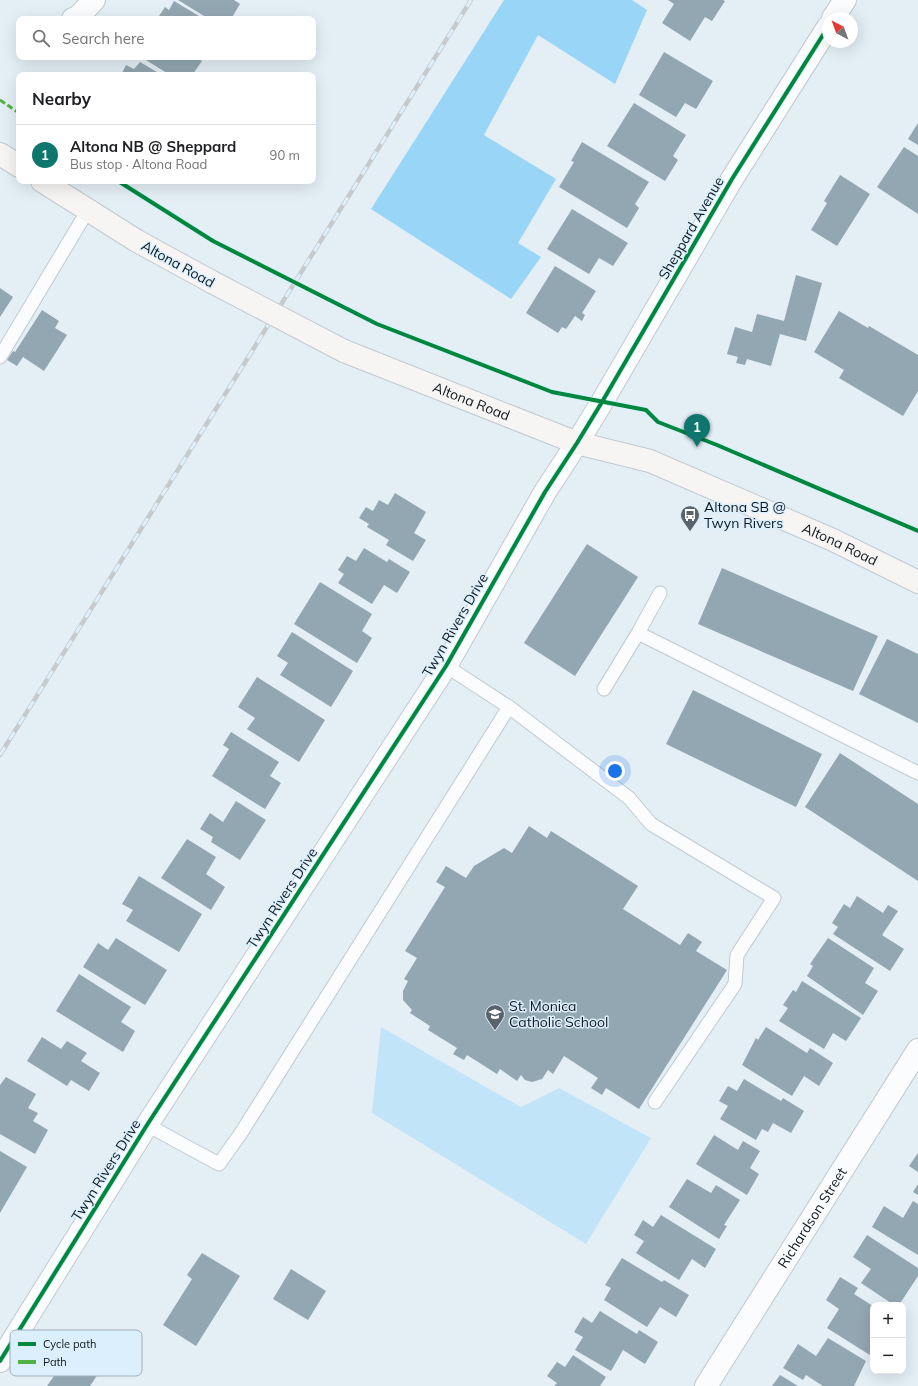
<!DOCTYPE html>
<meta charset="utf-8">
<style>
:root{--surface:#fff;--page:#f6f6f6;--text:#202124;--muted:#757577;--line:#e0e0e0;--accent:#0f766e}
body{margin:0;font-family:Mulish,sans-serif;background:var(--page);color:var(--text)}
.controls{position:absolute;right:12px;bottom:12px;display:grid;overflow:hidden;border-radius:8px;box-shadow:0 4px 16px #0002}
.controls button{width:36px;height:36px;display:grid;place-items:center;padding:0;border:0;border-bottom:1px solid var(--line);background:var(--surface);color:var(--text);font:20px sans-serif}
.compass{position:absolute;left:822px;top:12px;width:36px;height:36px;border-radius:50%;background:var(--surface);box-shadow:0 4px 16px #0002;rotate:319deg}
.you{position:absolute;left:615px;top:771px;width:14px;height:14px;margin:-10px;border:3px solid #fff;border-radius:50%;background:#1a73e8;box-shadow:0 0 0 6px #1a73e833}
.badge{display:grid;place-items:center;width:26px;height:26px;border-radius:50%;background:var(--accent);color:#fff;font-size:13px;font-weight:700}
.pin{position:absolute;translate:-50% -33px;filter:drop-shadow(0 1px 2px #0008)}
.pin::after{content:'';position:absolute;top:21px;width:14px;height:12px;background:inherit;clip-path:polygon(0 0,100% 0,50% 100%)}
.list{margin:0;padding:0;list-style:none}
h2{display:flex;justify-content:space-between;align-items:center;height:52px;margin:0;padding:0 16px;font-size:17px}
h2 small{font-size:13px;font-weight:400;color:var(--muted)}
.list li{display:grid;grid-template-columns:26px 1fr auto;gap:12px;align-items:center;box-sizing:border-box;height:60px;padding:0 16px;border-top:1px solid var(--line)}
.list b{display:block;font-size:15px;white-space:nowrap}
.list p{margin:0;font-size:13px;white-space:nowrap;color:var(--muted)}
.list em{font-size:13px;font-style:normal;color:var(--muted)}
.icon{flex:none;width:22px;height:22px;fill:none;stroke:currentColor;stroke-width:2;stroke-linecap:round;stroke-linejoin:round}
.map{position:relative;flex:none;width:918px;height:1386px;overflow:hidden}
.search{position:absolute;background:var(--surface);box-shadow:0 4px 16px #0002;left:16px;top:16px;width:300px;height:44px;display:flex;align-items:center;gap:10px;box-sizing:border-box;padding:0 14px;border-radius:8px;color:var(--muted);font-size:15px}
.panel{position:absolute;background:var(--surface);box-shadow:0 4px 16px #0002;left:16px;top:72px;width:300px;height:112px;border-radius:8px}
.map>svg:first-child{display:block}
</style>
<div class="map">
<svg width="918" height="1386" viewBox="0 0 918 1386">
<rect width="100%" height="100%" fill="#e3eef5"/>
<path fill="#c2e4f9" d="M381 1027 521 1107 559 1088 651 1138 586 1244 372 1113Z"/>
<path fill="#99d5f6" d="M504 0H632L647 10 615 84 538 35 484 135 556 179 518 243 541 257 511 299 371 209Z"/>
<path fill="#93a7b2" d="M178 0H234L240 4 231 19H209Z
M668 0H723L725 1 712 21 705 17 690 41 662 23 674 4Z
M174 1 204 19H157L165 7 169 10Z
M664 52 713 81 696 109 685 103 676 117 639 95Z
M141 57H196L202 61 193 74 170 75Z
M140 62 162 75H121L126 65 134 69Z
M634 103 686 135 673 156 678 160 665 181 607 146Z
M918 123V145L908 139Z
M582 142 649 182 635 204 639 208 627 228 559 187 574 162 571 161Z
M904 147 918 156V214L877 187Z
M840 175 870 194 837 246 811 230 827 203 824 201Z
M572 209 628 243 613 266 599 258 589 274 547 249Z
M555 266 596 291 582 313 585 315 582 321 575 316 566 329 562 327 558 333 526 313Z
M796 275 822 283 806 341 780 334 771 366 747 359 745 365 736 363 738 357 727 354 735 327 752 332 757 314 784 321Z
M0 288 13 297 0 317Z
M42 310 59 321 55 328 67 335 44 371 23 357 17 366 7 360 13 351 15 352Z
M839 311 868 328 869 326 918 355V391L903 416 839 378 844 370 814 352Z
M395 493 426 512 414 533 426 540 413 561 386 545 389 540 367 527 369 524 359 518 366 507 373 511 379 500 388 505Z
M587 544 638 577 575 676 524 643Z
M364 548 387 562 389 559 410 572 397 593 384 585 372 604 338 583 344 574 338 570 347 556 356 561Z
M722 568 878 636 853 691 698 624Z
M320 582 372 614 362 631 372 638 357 663 294 624Z
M292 632 353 671 331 707 280 675 288 663 277 656Z
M887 639 918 654V723L859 694Z
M257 677 325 720 299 762 247 729 255 718 238 707Z
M693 690 822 754 796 807 666 744Z
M231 732 279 762 270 776 281 783 265 809 212 776 229 749 223 745Z
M840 753 918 804V881L805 807Z
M236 801 266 820 240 860 211 842 213 837 200 829 210 813 223 822Z
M529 826 547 838 551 831 638 886 623 909 680 945 688 933 702 942 696 951 727 970 639 1109 606 1088 602 1095 591 1088 598 1078 564 1056 553 1074 548 1070 542 1079 532 1082 525 1080 521 1075 517 1081 500 1069 497 1074 467 1055 464 1060 453 1054 457 1048 428 1030 430 1026 410 1013 412 1010 403 1000V991L408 981 404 979 417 958 405 951 445 887 436 882 446 866 466 878 474 866 504 848 512 853Z
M187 839 216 857 206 874 225 887 211 910 161 878Z
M139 876 202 914 179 952 126 921 133 910 122 904Z
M857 896 883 913 888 905 898 911 882 935 904 949 890 971 833 934 838 927 832 923 844 904 850 908Z
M116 938 167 970 145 1005 83 967 98 943 108 950Z
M828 938 874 968 865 983 878 991 863 1015 807 976 813 966 810 964Z
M79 974 131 1007 121 1022 135 1031 123 1052 56 1011Z
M802 981 861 1018 846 1041 833 1033 824 1049 779 1021 788 1008 783 1005 793 990 796 992Z
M766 1027 807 1053 810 1048 833 1063 819 1086 804 1076 792 1096 742 1065 756 1038 758 1040Z
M42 1037 61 1049 67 1041 87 1053 81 1061 100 1073 89 1091 71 1080 67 1086 27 1061Z
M6 1077 36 1094 28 1108 38 1113 33 1121 48 1130 35 1154 0 1134V1085Z
M744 1079 781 1101 783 1098 804 1111 791 1133 773 1123 768 1132 762 1129 756 1140 720 1119 728 1106 719 1101 728 1086 737 1091Z
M714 1135 738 1150 743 1141 760 1151 750 1168 759 1174 747 1195 696 1164Z
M0 1151 27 1167 0 1213Z
M918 1153V1172L909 1166Z
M687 1179 711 1193 716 1185 740 1200 724 1225 727 1226 719 1239 669 1207Z
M918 1184V1195L913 1192Z
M913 1201 918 1204V1255L872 1227 884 1206 903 1218Z
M661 1215 716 1249 705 1268 692 1259 679 1280 636 1253 644 1241 634 1235 643 1220 653 1227Z
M867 1235 918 1268V1276L899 1305H894L861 1283 871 1269 853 1257Z
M202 1253 240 1276 196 1346 163 1325 192 1279 187 1275Z
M622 1258 662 1282 664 1280 689 1295 676 1317 660 1307 647 1327 604 1300 611 1288 605 1285Z
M291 1269 326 1291 308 1320 273 1299Z
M840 1277 858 1288 854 1294 873 1306V1357L827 1328 839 1309 826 1300Z
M600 1311 637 1334 639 1330 658 1342 645 1364 623 1350 611 1371 575 1350 583 1337 574 1332 583 1317 592 1323Z
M828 1338 866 1361 854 1386H823L806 1375 803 1380 783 1368 798 1344 816 1356Z
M73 1349 102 1368 90 1386H47Z
M573 1355 606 1377 600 1386H554L557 1383 547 1376 557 1362 565 1367Z
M780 1375 798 1386H772Z"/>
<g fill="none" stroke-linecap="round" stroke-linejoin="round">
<defs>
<path id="service" d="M0 357 88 210
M638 633 660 593
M446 666 509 707 629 798 651 824 774 898 737 955 735 984 655 1102
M604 689 638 633 918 773
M147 1125 219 1164 241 1133 509 707"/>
<g id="minor">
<path d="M73 19 79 16 94 0"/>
<path id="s1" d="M706 1386 918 1050"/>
</g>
<path id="tertiary" d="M833 18 845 0
M0 1361 147 1125 446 666 545 492 577 443 602 402 732 179 828 27"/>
<g id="secondary">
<path d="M0 154 19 166"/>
<path d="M42 181 137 241 212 282"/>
<path id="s2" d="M344 351 577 443 650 461 833 540 918 582"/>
</g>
</defs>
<use href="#service" stroke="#c0cad0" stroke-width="15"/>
<use href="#minor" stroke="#c0cad0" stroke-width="24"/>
<use href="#tertiary" stroke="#c0cad0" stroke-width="24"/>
<use href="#secondary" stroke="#c0cad0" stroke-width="24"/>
<use href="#service" stroke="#fbfcfe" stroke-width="13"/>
<use href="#minor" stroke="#fbfcfe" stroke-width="22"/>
<use href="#tertiary" stroke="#fbfcfe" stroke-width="22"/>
<use href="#secondary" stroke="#f7f5f4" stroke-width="22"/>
<defs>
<path id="rail" d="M0 755 471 0"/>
</defs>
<use href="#rail" stroke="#c7cacc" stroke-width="4.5"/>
<use href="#rail" stroke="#dbeffd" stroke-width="3" stroke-dasharray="9" stroke-linecap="butt"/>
<defs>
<path id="secondary-bridge" d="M212 282 344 351"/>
</defs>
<use href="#secondary-bridge" stroke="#c0cad0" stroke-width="24" stroke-linecap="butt"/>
<use href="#secondary-bridge" stroke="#f7f5f4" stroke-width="22"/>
<path stroke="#54b145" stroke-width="3" stroke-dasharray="6 3" stroke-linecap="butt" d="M0 100 19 113"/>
<defs>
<path id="cycleway" d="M118 181 213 241 377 324 552 392 646 410 658 422 717 445 918 531
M0 1361 147 1125 446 666 545 492 577 443 602 402 732 179 828 27"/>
</defs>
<use href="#cycleway" stroke="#dbeffd" stroke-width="6"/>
<use href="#cycleway" stroke="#00873e" stroke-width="4"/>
</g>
<defs>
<symbol id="bus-pin" viewBox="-11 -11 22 30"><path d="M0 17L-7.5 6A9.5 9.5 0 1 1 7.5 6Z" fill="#596369" stroke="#dbeffd"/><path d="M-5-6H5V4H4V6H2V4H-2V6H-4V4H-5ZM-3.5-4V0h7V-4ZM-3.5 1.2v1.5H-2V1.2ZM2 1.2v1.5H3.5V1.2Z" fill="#fff"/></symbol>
<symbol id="school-pin" viewBox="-11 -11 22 30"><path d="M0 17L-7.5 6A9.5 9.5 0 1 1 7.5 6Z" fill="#596369" stroke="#dbeffd"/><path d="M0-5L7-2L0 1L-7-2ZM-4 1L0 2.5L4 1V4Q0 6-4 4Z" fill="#fff"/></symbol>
</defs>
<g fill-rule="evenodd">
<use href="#bus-pin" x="679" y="504" width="22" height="30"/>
<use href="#school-pin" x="484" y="1003" width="22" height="30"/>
</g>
<g text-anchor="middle" stroke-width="3" stroke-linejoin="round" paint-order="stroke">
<g font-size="14" fill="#0f181e" stroke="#dbeffd">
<text transform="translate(691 228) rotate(-60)" y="5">Sheppard Avenue</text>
<text transform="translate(178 264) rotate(29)" y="5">Altona Road</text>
<text dy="5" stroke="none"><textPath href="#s2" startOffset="137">Altona Road</textPath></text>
<text dy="5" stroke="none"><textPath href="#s2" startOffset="533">Altona Road</textPath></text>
<text transform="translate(455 625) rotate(-60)" y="5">Twyn Rivers Drive</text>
<text transform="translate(282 898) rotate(-57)" y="5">Twyn Rivers Drive</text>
<text transform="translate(106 1170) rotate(-58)" y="5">Twyn Rivers Drive</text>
<text dy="5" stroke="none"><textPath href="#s1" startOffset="199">Richardson Street</textPath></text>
</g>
<g font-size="14" fill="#0f181e" stroke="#dbeffd" text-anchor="start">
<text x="704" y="512">Altona SB @<tspan x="704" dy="16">Twyn Rivers</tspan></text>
<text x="509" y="1011">St. Monica<tspan x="509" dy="16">Catholic School</tspan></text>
</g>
</g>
<rect x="10" y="1330" width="132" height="46" rx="6" fill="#dbeffd" stroke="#9eaeba" stroke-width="1"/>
<rect x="18" y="1342" width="18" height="4" fill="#00873e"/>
<rect x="18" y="1360" width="18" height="4" fill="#54b145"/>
<g font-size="11" fill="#0f181e">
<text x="43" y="1348">Cycle path</text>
<text x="43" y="1366">Path</text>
</g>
</svg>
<div class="controls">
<button>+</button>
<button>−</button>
</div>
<svg class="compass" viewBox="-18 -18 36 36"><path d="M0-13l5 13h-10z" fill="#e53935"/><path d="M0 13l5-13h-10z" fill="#757577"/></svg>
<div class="you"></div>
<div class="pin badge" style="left:697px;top:447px">1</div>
<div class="search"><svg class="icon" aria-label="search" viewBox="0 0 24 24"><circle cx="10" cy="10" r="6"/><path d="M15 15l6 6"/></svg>Search here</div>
<section class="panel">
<h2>Nearby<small></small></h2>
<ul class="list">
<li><span class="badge">1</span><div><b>Altona NB @ Sheppard</b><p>Bus stop · Altona Road</p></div><em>90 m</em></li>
</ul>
</section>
</div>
